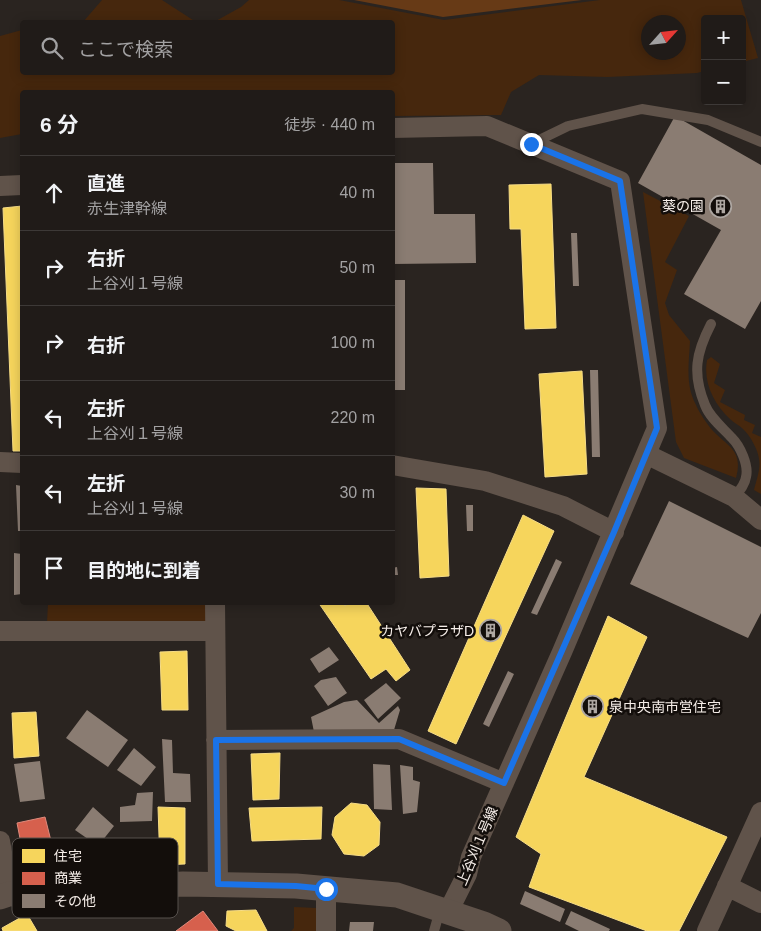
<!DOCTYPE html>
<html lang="ja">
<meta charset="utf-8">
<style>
:root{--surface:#201b18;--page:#2d2825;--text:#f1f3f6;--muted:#a2a1a2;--line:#3d3937}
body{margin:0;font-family:Helvetica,"Noto Sans JP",sans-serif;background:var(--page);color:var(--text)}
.controls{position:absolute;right:15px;top:15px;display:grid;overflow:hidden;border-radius:5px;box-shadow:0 2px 12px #0003}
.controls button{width:45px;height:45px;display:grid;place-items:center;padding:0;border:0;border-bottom:1px solid var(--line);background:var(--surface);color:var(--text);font:25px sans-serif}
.compass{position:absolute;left:641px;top:15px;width:45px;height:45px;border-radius:50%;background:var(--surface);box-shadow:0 2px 12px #0003;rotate:63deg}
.stop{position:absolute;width:15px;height:15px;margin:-11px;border:4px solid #1a73e8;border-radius:50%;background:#fff}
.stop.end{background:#1a73e8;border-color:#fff;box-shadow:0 1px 5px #0008}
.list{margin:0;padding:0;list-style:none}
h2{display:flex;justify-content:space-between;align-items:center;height:65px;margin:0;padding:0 20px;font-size:21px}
h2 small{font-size:16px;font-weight:400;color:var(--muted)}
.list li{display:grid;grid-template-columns:32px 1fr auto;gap:15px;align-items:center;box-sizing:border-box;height:75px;padding:0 20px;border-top:1px solid var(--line)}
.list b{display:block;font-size:19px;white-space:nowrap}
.list p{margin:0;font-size:16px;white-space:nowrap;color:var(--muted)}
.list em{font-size:16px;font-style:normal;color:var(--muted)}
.icon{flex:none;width:28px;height:28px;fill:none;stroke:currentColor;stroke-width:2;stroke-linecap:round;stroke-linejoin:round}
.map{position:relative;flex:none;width:761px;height:931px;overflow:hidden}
.search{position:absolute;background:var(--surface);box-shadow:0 2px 12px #0003;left:20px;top:20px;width:375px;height:55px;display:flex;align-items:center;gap:12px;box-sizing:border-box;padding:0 18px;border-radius:5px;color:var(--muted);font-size:19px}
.panel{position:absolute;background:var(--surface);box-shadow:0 2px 12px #0003;left:20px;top:90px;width:375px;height:515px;border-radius:5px}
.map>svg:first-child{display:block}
</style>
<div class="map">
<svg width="761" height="931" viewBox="0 0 761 931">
<rect width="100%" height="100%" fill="#2a2420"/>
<path fill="#46270d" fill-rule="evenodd" d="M102 0H162L196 22H83Z
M249 0H339L444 20 600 0H741L758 58 742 62V19H705V71L697 73 607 77 539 75 511 92 501 115 393 116 392 92H22V134L0 138V36L22 30V72H392V22H214L241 7ZM648 22H678V52H648Z
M643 192 689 216 665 262 677 270 665 303 669 315 690 341C689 363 685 385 696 405 700 414 707 424 713 431 730 448 743 451 736 478L684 458 676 442Z
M711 357 720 364 714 383 725 390 720 402 745 415 744 420 755 425 752 433 761 437V494L754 490C756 481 761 469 759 459 758 450 750 435 743 429 739 425 734 423 730 419 714 404 703 383 707 360Z
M48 603H207L208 623H47Z
M294 907 317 908V931H291L294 928Z"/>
<path fill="#673a16" d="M354 0H582L443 17Z"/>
<path fill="#f6d55c" stroke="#f6dc86" d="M551 184 556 328 525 329 521 229H510L509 185Z
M22 206V451H13L3 208Z
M582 371 587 474 545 477 539 374Z
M416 488 446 489 449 576 420 578Z
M523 515 554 531 456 744 428 731Z
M318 602H342L345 606 350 602H366L410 670 396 681 386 669 371 679Z
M608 616 647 637 584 777 727 837 679 931H647L529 887 541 854 516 837Z
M187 651 188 710H162L160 652Z
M36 712 39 756 14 758 12 713Z
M280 753 279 799 253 800 251 754Z
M351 803 367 805 380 822 379 845 364 856 344 854 332 835 335 817Z
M158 807 185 808V864L160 865Z
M322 807 321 839 252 841 249 808Z
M256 910 267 931H236L226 926 227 911Z
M27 914 37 931H3L2 928Z"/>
<path fill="#d6604d" stroke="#df8a7c" d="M45 817 55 857 25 864 17 823Z
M203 911 218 931H176Z"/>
<path fill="#8a7c72" d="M675 116 761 165V301L745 329 684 294 721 230 638 183Z
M392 163H433L434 214H475L476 263 392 264Z
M571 233H577L579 286H573Z
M392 280H405V390H392Z
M590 370H598L600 457H592Z
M16 485 22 486V531H18Z
M669 501 761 547V613L748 638 630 584Z
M466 505H473V531H467Z
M14 553 22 554V594L14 595Z
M556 559 562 562 537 615 531 613Z
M397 567 398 575H392V568Z
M329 647 339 660 319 673 310 659Z
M508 671 514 674 489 727 483 724Z
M336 677 347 693 328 706 314 686 321 680Z
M386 683 401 698 378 719 364 700Z
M357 700 379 723 398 706 400 710 394 730 314 732 311 717 344 702Z
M87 710 128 740 108 767 66 738Z
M162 739 172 740 173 773 190 774 191 802H165Z
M134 748 156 767 141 786 117 770Z
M40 761 45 799 20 802 14 764Z
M373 764 390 765 392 810 374 809Z
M400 765 413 767V780L420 782 417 812 403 814Z
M153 792 152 821 120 822V807L135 805 137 793Z
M93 807 114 826 98 846 75 830Z
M525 891 565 909 560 922 520 904Z
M571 911 610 929 609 931H579L565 924Z
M350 922H374L373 931H349Z"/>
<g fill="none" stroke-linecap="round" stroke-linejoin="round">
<path stroke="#60534a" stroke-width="10" d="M531 144 568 126 642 109 708 120 761 142
M711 324C696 353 692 373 705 405 710 418 723 428 732 438 740 446 749 465 746 477 745 485 739 491 734 497
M434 931 440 910"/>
<path stroke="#60534a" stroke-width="20" d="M392 128 487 126 620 181 657 428 562 652 471 857 467 874 448 912
M0 186 22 185
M646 454 734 497 761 520
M0 462 22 463
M392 465 485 481 563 506 614 532
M215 602 218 884
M0 631H215
M216 740 399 739 504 783
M0 841 9 894
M727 886 761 903
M326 889V931
M707 931 761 812"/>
<path stroke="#60534a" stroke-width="25" d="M0 897 9 894 183 884 296 886 397 895 484 924 499 931"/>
</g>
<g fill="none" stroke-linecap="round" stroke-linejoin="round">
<path stroke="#1a73e8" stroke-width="6" d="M326 889 296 886 218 884 216 740 399 739 504 783 614 532 657 428 620 181 531 144"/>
</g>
<defs>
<symbol id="building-ring" viewBox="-11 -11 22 22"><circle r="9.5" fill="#130e0b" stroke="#aea7a2" stroke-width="1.5"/><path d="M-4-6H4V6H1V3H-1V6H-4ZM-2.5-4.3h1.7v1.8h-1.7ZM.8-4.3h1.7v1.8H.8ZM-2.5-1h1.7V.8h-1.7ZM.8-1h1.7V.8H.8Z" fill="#aea7a2"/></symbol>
</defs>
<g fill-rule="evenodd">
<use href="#building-ring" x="708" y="194" width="25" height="25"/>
<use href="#building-ring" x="478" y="618" width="25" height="25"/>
<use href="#building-ring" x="580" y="694" width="25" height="25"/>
</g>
<g text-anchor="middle" stroke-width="5" stroke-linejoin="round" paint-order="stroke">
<g font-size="14" fill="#f5ede8" stroke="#130e0b" text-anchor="end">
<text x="704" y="211">葵の園</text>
<text x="474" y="636">カヤバプラザD</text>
<text x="609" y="712" text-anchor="start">泉中央南市営住宅</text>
</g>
<g font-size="14" fill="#f5ede8" stroke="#130e0b">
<text transform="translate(477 846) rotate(-67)" y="5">上谷刈１号線</text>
</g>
</g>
<rect x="12" y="838" width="166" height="80" rx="8" fill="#130e0b" stroke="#57514d" stroke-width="1"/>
<rect x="22" y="849" width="23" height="14" fill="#f6d55c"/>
<rect x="22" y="872" width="23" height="13" fill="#d6604d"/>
<rect x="22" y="894" width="23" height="14" fill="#8a7c72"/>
<g font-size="14" fill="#f5ede8">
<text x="54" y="861">住宅</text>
<text x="54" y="883">商業</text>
<text x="54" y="906">その他</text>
</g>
</svg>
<div class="controls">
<button>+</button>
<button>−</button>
</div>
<svg class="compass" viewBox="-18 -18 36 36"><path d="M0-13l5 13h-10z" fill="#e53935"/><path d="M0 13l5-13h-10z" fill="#a2a1a2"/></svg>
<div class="stop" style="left:326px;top:889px"></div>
<div class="stop end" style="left:531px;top:144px"></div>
<div class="search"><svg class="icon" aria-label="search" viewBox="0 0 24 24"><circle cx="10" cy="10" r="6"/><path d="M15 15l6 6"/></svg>ここで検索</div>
<section class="panel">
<h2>6 分<small>徒歩 · 440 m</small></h2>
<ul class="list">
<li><svg class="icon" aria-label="ahead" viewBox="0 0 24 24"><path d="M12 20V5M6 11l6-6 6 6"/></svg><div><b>直進</b><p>赤生津幹線</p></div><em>40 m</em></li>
<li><svg class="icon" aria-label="right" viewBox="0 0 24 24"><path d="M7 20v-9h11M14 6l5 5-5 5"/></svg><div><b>右折</b><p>上谷刈１号線</p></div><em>50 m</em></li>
<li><svg class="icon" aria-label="right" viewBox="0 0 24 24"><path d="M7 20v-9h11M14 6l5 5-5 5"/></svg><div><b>右折</b></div><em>100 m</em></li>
<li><svg class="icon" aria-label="left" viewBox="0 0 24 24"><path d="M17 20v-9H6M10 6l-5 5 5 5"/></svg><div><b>左折</b><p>上谷刈１号線</p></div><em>220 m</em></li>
<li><svg class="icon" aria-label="left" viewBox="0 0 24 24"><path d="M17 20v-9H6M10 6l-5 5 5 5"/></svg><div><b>左折</b><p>上谷刈１号線</p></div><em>30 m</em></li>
<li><svg class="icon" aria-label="arrive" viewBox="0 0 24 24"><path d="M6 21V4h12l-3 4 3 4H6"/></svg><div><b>目的地に到着</b></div></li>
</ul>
</section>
</div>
